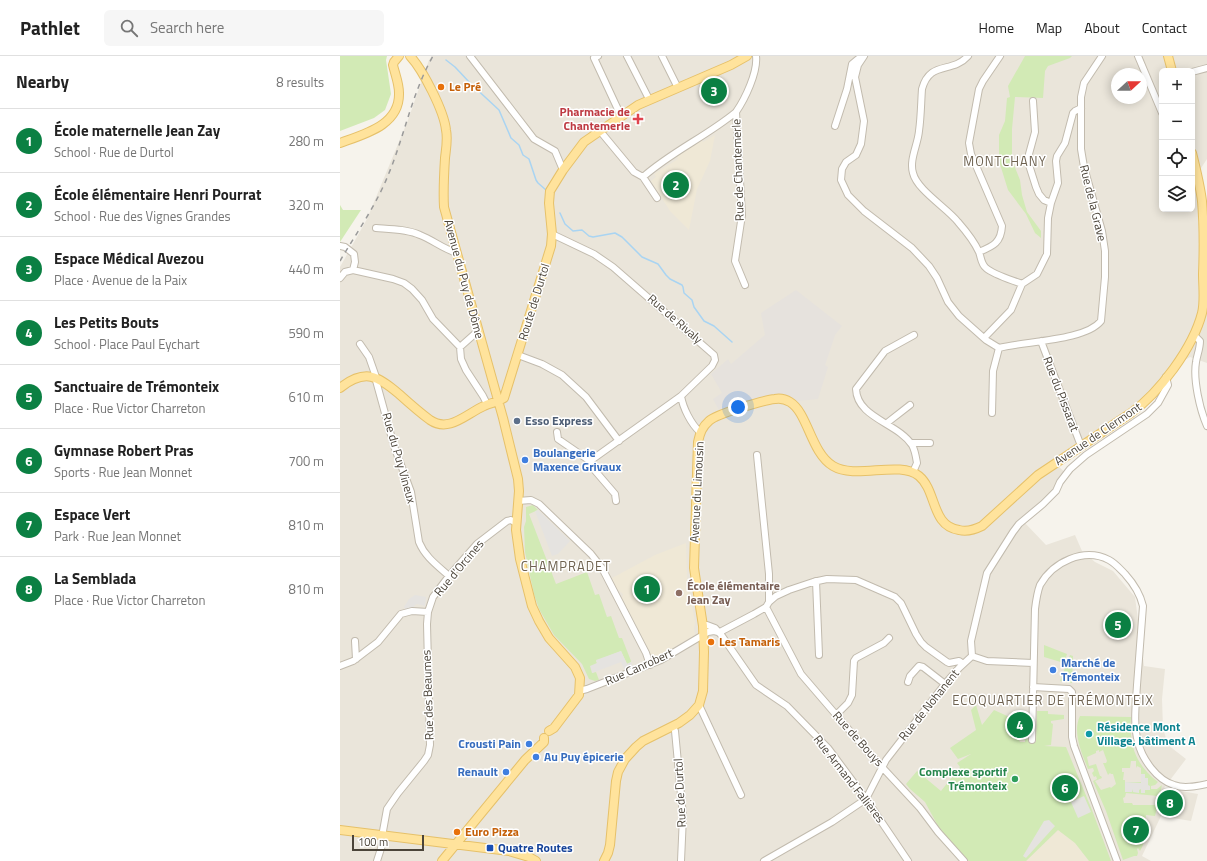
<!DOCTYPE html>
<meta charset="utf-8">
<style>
:root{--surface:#fff;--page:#f6f6f6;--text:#222;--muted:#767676;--line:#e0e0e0;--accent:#0b8043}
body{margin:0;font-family:"Titillium Web",sans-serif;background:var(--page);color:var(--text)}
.controls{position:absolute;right:12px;top:12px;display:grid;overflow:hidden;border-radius:6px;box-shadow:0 2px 10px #0003}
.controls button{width:36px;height:36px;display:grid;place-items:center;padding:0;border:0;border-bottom:1px solid var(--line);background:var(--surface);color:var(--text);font:20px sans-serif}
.compass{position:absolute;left:771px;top:12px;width:36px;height:36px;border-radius:50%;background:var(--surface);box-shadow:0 2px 10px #0003;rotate:69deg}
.scale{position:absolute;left:12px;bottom:10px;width:72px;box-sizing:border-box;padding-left:4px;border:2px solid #4b4439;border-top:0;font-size:11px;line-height:14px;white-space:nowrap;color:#4b4439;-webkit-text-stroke:3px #fff;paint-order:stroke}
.you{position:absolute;left:398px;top:351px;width:14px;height:14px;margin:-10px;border:3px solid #fff;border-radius:50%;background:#1a73e8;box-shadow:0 0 0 6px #1a73e833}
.badge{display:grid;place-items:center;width:26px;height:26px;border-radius:50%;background:var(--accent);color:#fff;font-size:13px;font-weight:700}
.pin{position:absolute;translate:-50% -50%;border:2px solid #fff;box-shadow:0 1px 4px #0006}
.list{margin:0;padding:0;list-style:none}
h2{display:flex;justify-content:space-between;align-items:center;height:52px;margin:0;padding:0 16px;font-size:17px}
h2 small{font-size:13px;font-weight:400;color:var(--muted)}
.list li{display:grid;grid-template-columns:26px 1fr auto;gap:12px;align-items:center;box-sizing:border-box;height:64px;padding:0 16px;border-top:1px solid var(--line)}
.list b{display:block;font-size:15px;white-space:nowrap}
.list p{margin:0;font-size:13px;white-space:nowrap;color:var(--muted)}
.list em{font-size:13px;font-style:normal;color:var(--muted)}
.icon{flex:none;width:22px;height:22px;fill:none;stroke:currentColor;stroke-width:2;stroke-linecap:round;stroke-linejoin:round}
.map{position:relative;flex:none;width:867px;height:805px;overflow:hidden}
header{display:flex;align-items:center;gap:24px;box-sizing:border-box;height:56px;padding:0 20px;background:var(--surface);border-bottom:1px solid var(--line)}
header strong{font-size:19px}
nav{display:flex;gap:22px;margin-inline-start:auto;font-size:14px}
.search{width:280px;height:36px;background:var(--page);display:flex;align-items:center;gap:10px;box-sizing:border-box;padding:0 14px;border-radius:6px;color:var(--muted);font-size:15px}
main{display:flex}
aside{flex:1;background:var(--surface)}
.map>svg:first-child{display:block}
</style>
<header>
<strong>Pathlet</strong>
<div class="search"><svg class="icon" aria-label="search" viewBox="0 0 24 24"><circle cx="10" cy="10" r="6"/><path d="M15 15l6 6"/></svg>Search here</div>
<nav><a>Home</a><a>Map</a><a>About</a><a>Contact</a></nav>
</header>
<main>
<aside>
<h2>Nearby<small>8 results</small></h2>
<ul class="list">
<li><span class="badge">1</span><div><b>École maternelle Jean Zay</b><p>School · Rue de Durtol</p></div><em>280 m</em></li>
<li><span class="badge">2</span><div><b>École élémentaire Henri Pourrat</b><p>School · Rue des Vignes Grandes</p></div><em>320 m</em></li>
<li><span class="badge">3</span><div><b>Espace Médical Avezou</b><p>Place · Avenue de la Paix</p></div><em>440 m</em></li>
<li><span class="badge">4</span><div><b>Les Petits Bouts</b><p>School · Place Paul Eychart</p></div><em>590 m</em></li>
<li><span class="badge">5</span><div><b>Sanctuaire de Trémonteix</b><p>Place · Rue Victor Charreton</p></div><em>610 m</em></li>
<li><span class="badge">6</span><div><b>Gymnase Robert Pras</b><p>Sports · Rue Jean Monnet</p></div><em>700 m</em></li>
<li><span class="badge">7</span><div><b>Espace Vert</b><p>Park · Rue Jean Monnet</p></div><em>810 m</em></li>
<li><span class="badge">8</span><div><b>La Semblada</b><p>Place · Rue Victor Charreton</p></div><em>810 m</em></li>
</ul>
</aside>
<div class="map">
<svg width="867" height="805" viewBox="0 0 867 805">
<rect width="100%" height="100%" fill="#f6f3ec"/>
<path fill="#eae5da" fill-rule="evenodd" d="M92 0H867V103L857 118 867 191V307L850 301 835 310 806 346 718 410 728 419 684 466 706 489 735 479 742 495 755 506 773 515 795 541 804 610 825 613 822 643 823 672 828 689 846 703 824 732 858 738 851 765 821 760 802 800 811 805H0V211L27 163 68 64 89 4ZM822 15H852V153H822ZM777 18H801V42H777Z"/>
<path fill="#e6e2dd" d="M456 234 502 270 495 279 485 309 488 311 478 343 456 345 447 340 436 338 380 356 373 343 382 337 371 318 388 303 391 308 425 279 421 257Z"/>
<path fill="#efe8d6" d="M375 79 370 105 357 133 349 174 330 155 311 125 316 121 314 118 338 103 336 99 361 83 363 86Z
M346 487 347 521 355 566 354 573 355 579 317 601 311 598 282 542 283 538 277 533 272 522 315 499Z
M674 663H687L684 686H679L675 676Z
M718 774 735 787 749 805H686Z"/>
<path fill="#d2eab5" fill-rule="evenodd" d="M0 0H47L46 4 51 38 45 54 34 62 0 75Z
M685 0H732L730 2 708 10 705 15 703 42 675 41 672 73V104L680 124 682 139 687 156 701 175V182L695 177 686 158 668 134 659 105V79L665 65 667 42 670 41 668 30Z
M0 149 3 154H21L0 186Z
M193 449 198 454 189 458 216 528 247 516 255 539 259 538 267 561 271 560 279 582H282L291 605V606L287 608 281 595 256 605 257 607 252 617 256 616 259 624 255 625 249 623 242 608 214 579 199 553 194 538 185 496 184 471 186 465V451Z
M704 589 727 598 724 607 704 601Z
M730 599 733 600 732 627 720 625Z
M636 649 642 669 654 654 674 663 675 676 680 686H685V683H691V686H696L697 655H708V658L724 659V663L711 665V667L713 668 711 689 704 690 726 691 752 754 771 805H749L735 787 718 774 686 805H629L614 791 598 770 585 746 570 733 566 728 577 715 601 735 620 711 617 707 631 698 618 703 610 692 636 674 631 654Z
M740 660 791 661C789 689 795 708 818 726L815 729 811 730V733H817L822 729 815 760 806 759 803 789 800 795 798 792 797 793 798 797 797 800H794L783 804 766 755 753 725 757 723 756 720 754 721 752 717 754 715 753 712 748 713C742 698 732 676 740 660ZM759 694V696L763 694 767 705 766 707H763L768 719 770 717 771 718H773L776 728 771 732 770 731 761 734 755 725 762 722 761 720H760L756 708 749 710 747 701 756 697V695ZM791 705H796V712L797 710 801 712V726H785V724H783L784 716H782V712H790ZM786 737 818 740 817 749H793L792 747H784L783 742 785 741Z"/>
<path fill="#e5e3e0" d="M198 454 230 485 218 498 212 500 195 455Z
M75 539 86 541 85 550 77 548 74 550V553L66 554 64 551 69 543Z
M281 595 287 608 291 606 293 611 285 615 281 606 252 617 250 610 257 607 256 604Z
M801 718H805V722H808V729L810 730V734H805V737H801V733L799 734V737L793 736V733L792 736H785V726L801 727Z
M744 740 751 756 738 762 731 746Z
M709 764 715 770 686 802 683 800 704 765Z"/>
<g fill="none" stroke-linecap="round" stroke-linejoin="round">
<path stroke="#a9d4f2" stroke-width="1.5" d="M106 4 115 11 131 28 159 54 171 82 179 89 183 99 189 103 196 124 198 127 206 134
M220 157 225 168 233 175 242 174 249 180 253 181 275 177 282 181 302 201 318 208 326 219 330 223 342 229 343 231 344 237 352 244 354 251 364 265 374 270 392 286"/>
<defs>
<path id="minor" d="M130 0 194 83 215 95 223 114
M258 0 254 2 281 60
M287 0 309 43
M322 0 338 32
M524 0 518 9 515 21 524 65 521 88 516 99 506 106 502 113 501 124 508 139 524 155 572 192 589 210 597 222 608 246 619 260 646 284 659 292
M628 0C612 18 590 4 582 33 581 47 581 61 579 75 578 88 569 104 573 117 577 134 607 152 618 166 625 174 634 185 639 196 641 201 641 208 646 212 654 219 672 224 682 228
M798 0 822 57
M852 16 867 12
M693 45 695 76 689 98V109L696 131 699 138 704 144 711 147
M495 70 507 33 512 8 518 3 523 1
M260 75 294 116 303 121 317 142
M303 121C331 96 367 80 396 56
M36 172C50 173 67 173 80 179 93 184 103 193 117 197
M212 178 254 198 273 211 374 299 375 304 372 310 341 340C343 352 351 368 360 376
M0 190 5 191 14 198 15 206 13 214
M639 196C653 190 661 187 662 170L631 98 629 87 639 33 643 25 660 0
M0 222 5 216 13 214 53 223 64 227 72 233 82 244 93 263 120 291 121 303 126 314 143 340 147 348
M405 229 395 205 402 159 396 56C405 43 418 16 416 0
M854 279 860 285C860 293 857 299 856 306 853 324 860 354 867 370
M644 282 671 254 682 228 697 218 707 198 708 162 711 147 718 127 716 105 717 100 725 87 733 57 735 55 741 52
M701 285 741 390
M20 288 29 301 36 321
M120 291 138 275
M659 292C685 285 745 285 761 265L765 221V195L762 175 744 111 741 93V41L744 27 762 0
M178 299 202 308 222 319 246 341 279 385
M35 321 54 390 71 436 79 486C85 501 98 510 109 520
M652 357 653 315 659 292
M547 367 552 363 570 349
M217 376 218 383 250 405
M571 387H590
M417 399 429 518V546
M250 405 341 340
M250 405 251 410 275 438 276 445
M573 416 577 407C576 401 575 394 572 389 558 367 517 362 516 333L545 295 574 279
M178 445 191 444 199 448 251 498 262 512 306 597 310 609
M476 525 479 599
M426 551 461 618 528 696 580 752 598 776 624 805
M363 570 367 569 375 572 382 580 416 629 447 650 488 692 526 743 568 805
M380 576 414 558 426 551 429 546 436 540 449 534 473 526 487 523 516 524 555 541 561 547 576 578 581 586 586 591 607 606 609 607 619 605 623 608
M15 585 16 603
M632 600 631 585 647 517 673 476 679 468 703 448 716 435 720 426 730 413 746 399 807 358 818 347 828 329 826 321
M632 600 647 605 693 607
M0 610 13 605 38 586 61 558 72 555 88 556
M568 626 570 620 579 610 583 611 605 628
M693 631 729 633 732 636V681L734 690 777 805
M239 635 247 633 321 604 368 576 374 575 378 576
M359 649 401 739
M496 659 508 647 512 639 514 605 516 602 544 587 549 582
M333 670 335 675 343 760 341 805
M692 684 695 553C696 545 697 537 700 529 713 506 744 491 769 504 775 507 780 513 785 518 794 528 800 537 803 550 801 576 799 602 797 629 796 647 793 668 798 686 802 703 817 724 834 729 844 733 857 730 867 728
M37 805 44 783 43 775 47 753 58 737 84 705 88 699 90 689 87 568 88 556 93 541 109 520 137 488 167 465 171 464 176 467
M424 805 492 766 526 743 546 704 605 628 619 612 632 600"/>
<path id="major" d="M70 0C83 14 104 55 106 74 108 83 106 93 105 102 104 118 103 134 104 151L163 362 178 423 179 435 176 474 180 503 192 550 199 565 209 582 235 611 240 622 239 639 214 672 209 675
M828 0 832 15
M0 87C25 78 60 69 59 37 59 27 55 18 53 9L54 6 59 0
M0 332C25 312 38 320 59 338 69 347 79 356 90 364 109 377 126 358 144 350 150 347 158 346 164 342L211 190 212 178 209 147 210 135 223 114 244 86 298 49 391 9 407 0
M0 774 169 795 189 801 196 805
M102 805 185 704 204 686V682
M264 805 268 797 270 789 276 725 278 716 285 703 296 691 303 685 339 667 350 659 359 649 363 635 364 596 363 570 354 512 358 386C360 377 362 371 369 365 376 358 424 344 435 343 440 342 445 343 450 346 468 357 471 397 493 410 516 424 559 404 579 420 597 435 591 470 619 474 627 476 634 474 642 470L698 419 791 357C819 337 853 292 862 257 865 245 863 231 863 218 864 193 864 169 862 145 860 129 856 113 852 97"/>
</defs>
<use href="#minor" stroke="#c2bbae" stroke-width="8"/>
<use href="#major" stroke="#e6c16a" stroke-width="10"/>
<use href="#minor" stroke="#fff" stroke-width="6"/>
<use href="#major" stroke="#ffe39c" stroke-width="8"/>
<path stroke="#9a9a9a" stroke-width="1.5" stroke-dasharray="5 5" stroke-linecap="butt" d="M0 205C17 176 37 148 49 117 65 78 72 37 93 0"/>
</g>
<g fill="#e8710a" stroke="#fff" stroke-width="1.5">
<circle cx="101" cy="31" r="4"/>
<circle cx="371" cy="586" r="4"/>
<circle cx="117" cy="776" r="4"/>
</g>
<path fill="#e0444e" stroke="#fff" stroke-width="1.5" d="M296 57h4v4h4v4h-4v4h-4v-4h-4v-4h4z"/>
<circle fill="#5c6f8a" stroke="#fff" stroke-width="1.5" cx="177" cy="365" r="4"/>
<g fill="#3f7fe0" stroke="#fff" stroke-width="1.5">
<circle cx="185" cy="404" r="4"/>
<circle cx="713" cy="614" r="4"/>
<circle cx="189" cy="688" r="4"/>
<circle cx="196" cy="701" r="4"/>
<circle cx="166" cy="716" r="4"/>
</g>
<circle fill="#8d6e63" stroke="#fff" stroke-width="1.5" cx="339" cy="537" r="4"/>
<circle fill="#0f9aa8" stroke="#fff" stroke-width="1.5" cx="749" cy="678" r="4"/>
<circle fill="#2e9e5b" stroke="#fff" stroke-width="1.5" cx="675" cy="723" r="4"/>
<rect fill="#1a4fb4" stroke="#fff" stroke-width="1.5" x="146" y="788" width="8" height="8" rx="2"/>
<g text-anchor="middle" stroke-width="3" stroke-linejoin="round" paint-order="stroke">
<g font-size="12" font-weight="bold" fill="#c56008" stroke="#fff" text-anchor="start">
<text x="109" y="35">Le Pré</text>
<text x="379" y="590">Les Tamaris</text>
<text x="125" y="780">Euro Pizza</text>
</g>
<g font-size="12" font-weight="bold" fill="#be3a42" stroke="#fff" text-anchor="end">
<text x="290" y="60">Pharmacie de<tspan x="290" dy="14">Chantemerle</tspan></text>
</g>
<g font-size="12" fill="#4b4439" stroke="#fff">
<text transform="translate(398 114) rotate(-92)" y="4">Rue de Chantemerle</text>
<text transform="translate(753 147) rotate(76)" y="4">Rue de la Grave</text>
<text transform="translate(124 223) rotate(75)" y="4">Avenue du Puy de Dôme</text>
<text transform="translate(194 246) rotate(-73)" y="4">Route de Durtol</text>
<text transform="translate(335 263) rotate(41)" y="4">Rue de Rivaly</text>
<text transform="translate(721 338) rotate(69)" y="4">Rue du Pissarat</text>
<text transform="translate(758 378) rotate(-34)" y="4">Avenue de Clermont</text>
<text transform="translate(59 402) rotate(74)" y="4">Rue du Puy Vineux</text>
<text transform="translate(357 436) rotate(-87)" y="4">Avenue du Limousin</text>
<text transform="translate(119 512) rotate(-50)" y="4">Rue d'Orcines</text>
<text transform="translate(299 611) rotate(-24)" y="4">Rue Canrobert</text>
<text transform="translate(88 639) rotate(-92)" y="4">Rue des Beaumes</text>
<text transform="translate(589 649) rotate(-51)" y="4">Rue de Nohanent</text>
<text transform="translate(518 683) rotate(48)" y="4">Rue de Bouys</text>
<text transform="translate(509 723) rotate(52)" y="4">Rue Armand Fallières</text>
<text transform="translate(340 737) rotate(-93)" y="4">Rue de Durtol</text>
</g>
<g font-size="12" font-weight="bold" fill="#4e5e75" stroke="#fff" text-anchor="start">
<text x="185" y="369">Esso Express</text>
</g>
<g font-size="12" font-weight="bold" fill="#366cbe" stroke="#fff" text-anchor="start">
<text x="193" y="401">Boulangerie<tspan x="193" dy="14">Maxence Grivaux</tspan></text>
<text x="721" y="611">Marché de<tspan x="721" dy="14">Trémonteix</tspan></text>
<text x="181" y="692" text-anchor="end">Crousti Pain</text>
<text x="204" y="705">Au Puy épicerie</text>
<text x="158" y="720" text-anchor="end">Renault</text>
</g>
<g font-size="12" font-weight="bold" fill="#785e54" stroke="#fff" text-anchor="start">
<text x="347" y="534">École élémentaire<tspan x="347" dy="14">Jean Zay</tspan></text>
</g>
<g font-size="12" font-weight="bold" fill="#0d838f" stroke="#fff" text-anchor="start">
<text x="757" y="675">Résidence Mont<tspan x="757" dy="14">Village, bâtiment A</tspan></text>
</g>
<g font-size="12" font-weight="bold" fill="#27864d" stroke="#fff" text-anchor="end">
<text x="667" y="720">Complexe sportif<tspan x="667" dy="14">Trémonteix</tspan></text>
</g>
<g font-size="12" font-weight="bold" fill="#164399" stroke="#fff" text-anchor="start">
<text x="158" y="796">Quatre Routes</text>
</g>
<g font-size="13" letter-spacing="1" fill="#6e6250" stroke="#fff">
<text x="665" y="110">MONTCHANY</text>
<text x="226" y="515">CHAMPRADET</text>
<text x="713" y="649">ECOQUARTIER DE TRÉMONTEIX</text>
</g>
</g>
</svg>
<div class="controls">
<button>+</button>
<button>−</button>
<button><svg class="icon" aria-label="locate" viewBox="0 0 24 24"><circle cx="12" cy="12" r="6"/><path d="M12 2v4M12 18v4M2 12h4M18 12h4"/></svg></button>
<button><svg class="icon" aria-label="layers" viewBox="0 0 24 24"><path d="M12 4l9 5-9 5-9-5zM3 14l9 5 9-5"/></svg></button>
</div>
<svg class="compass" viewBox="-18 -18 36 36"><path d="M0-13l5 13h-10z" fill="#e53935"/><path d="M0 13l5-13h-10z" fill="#767676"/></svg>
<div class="scale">100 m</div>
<div class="you"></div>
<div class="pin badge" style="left:307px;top:533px">1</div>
<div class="pin badge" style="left:336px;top:129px">2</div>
<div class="pin badge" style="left:374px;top:35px">3</div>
<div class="pin badge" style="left:680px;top:669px">4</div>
<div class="pin badge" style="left:778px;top:569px">5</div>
<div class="pin badge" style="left:725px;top:732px">6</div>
<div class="pin badge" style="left:796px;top:774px">7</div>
<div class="pin badge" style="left:830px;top:747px">8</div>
</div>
</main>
